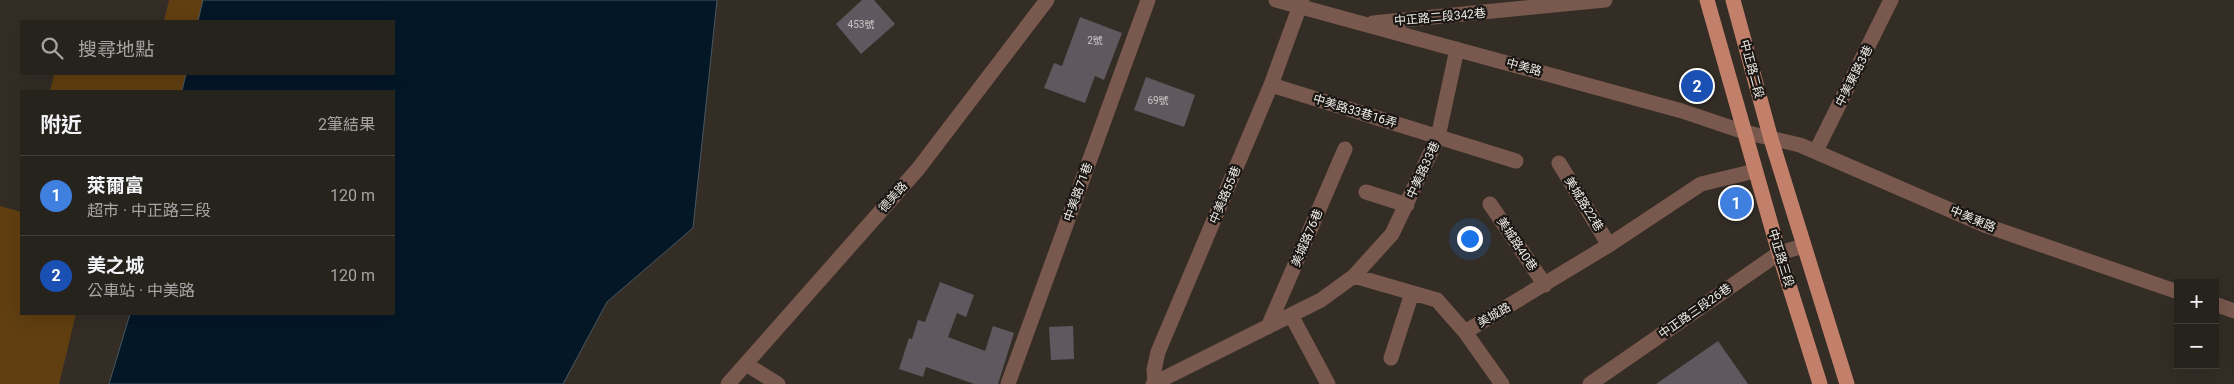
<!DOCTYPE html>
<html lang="zh-TW">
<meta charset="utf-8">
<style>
:root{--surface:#26221c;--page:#2e2a25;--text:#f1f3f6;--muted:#a4a4a3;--line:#423f3b;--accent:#db2777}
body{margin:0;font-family:Roboto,"Noto Sans TC",sans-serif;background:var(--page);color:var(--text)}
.controls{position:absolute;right:15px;bottom:15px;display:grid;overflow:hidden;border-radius:0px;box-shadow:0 5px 20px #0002}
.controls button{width:45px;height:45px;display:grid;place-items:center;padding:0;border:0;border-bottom:1px solid var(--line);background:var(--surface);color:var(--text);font:25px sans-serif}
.you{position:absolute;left:1469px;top:238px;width:18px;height:18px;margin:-12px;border:4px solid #fff;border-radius:50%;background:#1a73e8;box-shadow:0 0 0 8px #1a73e833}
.badge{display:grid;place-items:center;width:32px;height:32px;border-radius:50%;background:var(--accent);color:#fff;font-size:16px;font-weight:700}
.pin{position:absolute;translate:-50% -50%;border:2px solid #fff;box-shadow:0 1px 5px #0006}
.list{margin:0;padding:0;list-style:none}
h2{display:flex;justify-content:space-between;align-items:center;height:65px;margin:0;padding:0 20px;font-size:21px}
h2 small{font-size:16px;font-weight:400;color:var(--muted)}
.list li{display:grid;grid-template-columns:32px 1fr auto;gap:15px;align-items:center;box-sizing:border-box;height:80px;padding:0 20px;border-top:1px solid var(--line)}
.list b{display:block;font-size:19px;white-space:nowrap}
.list p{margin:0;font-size:16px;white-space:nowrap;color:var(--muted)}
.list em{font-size:16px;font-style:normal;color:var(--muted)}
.icon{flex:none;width:28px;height:28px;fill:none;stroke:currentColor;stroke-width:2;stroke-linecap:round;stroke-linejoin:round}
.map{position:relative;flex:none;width:2234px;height:384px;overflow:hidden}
.search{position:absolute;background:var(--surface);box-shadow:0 5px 20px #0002;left:20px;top:20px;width:375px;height:55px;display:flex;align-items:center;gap:12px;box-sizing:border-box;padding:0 18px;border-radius:0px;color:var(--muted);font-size:19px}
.panel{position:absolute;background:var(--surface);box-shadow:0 5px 20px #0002;left:20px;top:90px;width:375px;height:225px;border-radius:0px}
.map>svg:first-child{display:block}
</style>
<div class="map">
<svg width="2234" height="384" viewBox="0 0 2234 384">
<rect width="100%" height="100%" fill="#332d26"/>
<path fill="#613f11" d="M169 0H203L198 21H164Z
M54 74H186L182 91H50Z
M0 206 21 212V314H76L59 384H0Z"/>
<path fill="#041727" stroke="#4a5760" d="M203 0H717L693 228 607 302 563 384H109L130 314H394V91H182L186 74H394V21H198Z"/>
<path fill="#61585f" d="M862 0H874L895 24 861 54 836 24Z
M1080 17 1122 33 1104 80 1095 76 1085 103 1044 88 1054 63 1062 66Z
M1146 77 1195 95 1184 127 1134 110Z
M940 282 974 295 966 317 957 313 948 337 985 351 993 326 1014 333 998 384H974L926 367 923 377 899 369 909 338 912 339 918 320 925 322Z
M1073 326 1074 359 1051 360 1049 327Z
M1718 341 1748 384H1656Z"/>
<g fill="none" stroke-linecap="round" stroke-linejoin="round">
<path stroke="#79584d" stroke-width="15" d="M1276 0 1682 111 1744 132 1800 145 1987 226 2178 292
M1373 23 1605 0
M1271 85 1516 161
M1816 151 1891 0
M1559 163 1609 245
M1366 192 1407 205
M1490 204 1545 285
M1354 276 1437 300 1465 332 1502 384
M2215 304 2234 311
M1291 315 1328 384
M1268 327 1345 149
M1465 332 1609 245 1701 184 1755 171
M1391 358 1412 293
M746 364 778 384
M1155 383 1154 370 1158 352 1271 85 1302 0
M728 384 918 169 1047 0
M1008 384 1148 0
M1153 384 1321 300 1354 276 1392 234 1438 137 1457 49
M1590 384 1779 253 1804 246"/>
<path stroke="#c27f69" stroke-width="15" d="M1707 0 1779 253 1820 384
M1733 0 1771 139 1847 384"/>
</g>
<g text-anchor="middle" stroke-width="4.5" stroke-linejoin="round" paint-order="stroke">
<g font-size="10" fill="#ccc6c4">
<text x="861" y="28">453號</text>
<text x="1095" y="44">2號</text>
<text x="1158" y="104">69號</text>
</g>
<g font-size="12" fill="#efebe6" stroke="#191613">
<text transform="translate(1440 17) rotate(-5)" y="4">中正路二段342巷</text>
<text transform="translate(1524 67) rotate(15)" y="4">中美路</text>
<text transform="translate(1752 69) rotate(75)" y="4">中正路二段</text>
<text transform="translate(1854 76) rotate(-63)" y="4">中美東路3巷</text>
<text transform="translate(1355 111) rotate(17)" y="4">中美路33巷16弄</text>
<text transform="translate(1423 170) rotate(-65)" y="4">中美路33巷</text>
<text transform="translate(1078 192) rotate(-70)" y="4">中美路71巷</text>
<text transform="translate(1225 195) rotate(-67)" y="4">中美路55巷</text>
<text transform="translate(893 197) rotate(-48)" y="4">德美路</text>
<text transform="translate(1584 204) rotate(58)" y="4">美城路22巷</text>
<text transform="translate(1973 219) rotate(23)" y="4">中美東路</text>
<text transform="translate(1307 238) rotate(-67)" y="4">美城路76巷</text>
<text transform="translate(1517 244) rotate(56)" y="4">美城路40巷</text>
<text transform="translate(1781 258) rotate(73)" y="4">中正路三段</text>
<text transform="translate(1695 311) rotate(-35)" y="4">中正路三段26巷</text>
<text transform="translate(1494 315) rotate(-30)" y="4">美城路</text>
</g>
</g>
</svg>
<div class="controls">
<button>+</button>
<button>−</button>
</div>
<div class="you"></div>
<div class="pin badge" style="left:1736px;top:203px;background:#3f7fe0">1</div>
<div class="pin badge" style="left:1697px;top:86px;background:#1a4fb4">2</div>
<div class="search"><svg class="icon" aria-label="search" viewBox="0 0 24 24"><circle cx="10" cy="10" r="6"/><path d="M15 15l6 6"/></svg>搜尋地點</div>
<section class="panel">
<h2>附近<small>2筆結果</small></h2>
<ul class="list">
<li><span class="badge" style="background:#3f7fe0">1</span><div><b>萊爾富</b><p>超市 · 中正路三段</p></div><em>120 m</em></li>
<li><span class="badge" style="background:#1a4fb4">2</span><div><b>美之城</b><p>公車站 · 中美路</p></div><em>120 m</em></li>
</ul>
</section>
</div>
